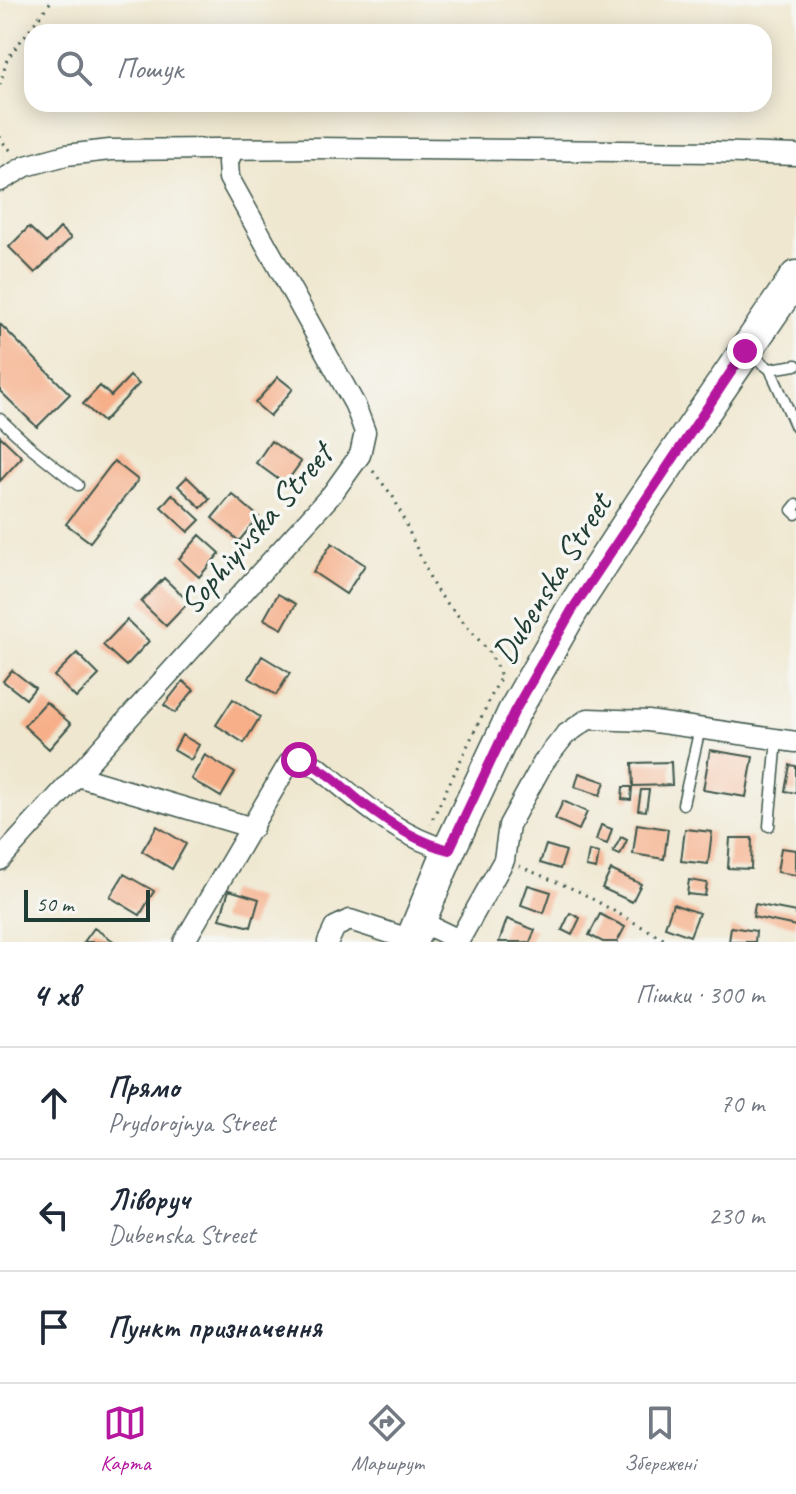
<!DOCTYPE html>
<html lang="uk">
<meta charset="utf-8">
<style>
:root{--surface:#fff;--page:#f6f6f7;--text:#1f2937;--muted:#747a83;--line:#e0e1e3;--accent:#b5179e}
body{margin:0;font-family:Caveat,sans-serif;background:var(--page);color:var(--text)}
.scale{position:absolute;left:24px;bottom:20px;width:126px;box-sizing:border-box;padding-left:8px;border:4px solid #1f3d34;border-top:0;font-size:22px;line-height:28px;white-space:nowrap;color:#1f3d34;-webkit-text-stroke:6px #f6f6f2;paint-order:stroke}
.stop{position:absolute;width:24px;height:24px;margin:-18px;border:6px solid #b5179e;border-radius:50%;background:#fff}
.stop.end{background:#b5179e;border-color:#fff;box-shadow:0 2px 8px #0008}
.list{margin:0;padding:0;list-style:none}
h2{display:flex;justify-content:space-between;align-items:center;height:104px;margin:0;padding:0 32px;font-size:34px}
h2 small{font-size:26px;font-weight:400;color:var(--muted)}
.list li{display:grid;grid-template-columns:52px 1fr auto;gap:24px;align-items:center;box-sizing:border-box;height:112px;padding:0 32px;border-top:2px solid var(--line)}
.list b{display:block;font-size:30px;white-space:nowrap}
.list p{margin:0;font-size:26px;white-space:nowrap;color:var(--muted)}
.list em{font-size:26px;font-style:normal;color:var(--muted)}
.icon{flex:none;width:44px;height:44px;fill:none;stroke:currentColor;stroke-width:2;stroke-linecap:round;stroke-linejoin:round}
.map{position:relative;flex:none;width:796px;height:942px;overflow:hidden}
.search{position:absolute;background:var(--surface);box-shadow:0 4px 20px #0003;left:24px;right:24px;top:24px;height:88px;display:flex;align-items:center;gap:20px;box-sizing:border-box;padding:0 28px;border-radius:24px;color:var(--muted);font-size:30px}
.sheet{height:440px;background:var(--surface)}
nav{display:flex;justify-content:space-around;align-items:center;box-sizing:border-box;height:112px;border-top:2px solid var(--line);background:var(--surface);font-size:22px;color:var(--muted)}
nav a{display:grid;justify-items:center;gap:4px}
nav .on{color:var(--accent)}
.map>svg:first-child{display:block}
</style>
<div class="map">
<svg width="796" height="942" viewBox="0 0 796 942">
<rect width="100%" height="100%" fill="#f6f6f2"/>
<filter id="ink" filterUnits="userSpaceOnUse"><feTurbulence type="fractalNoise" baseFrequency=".0125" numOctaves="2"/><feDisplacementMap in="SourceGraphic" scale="16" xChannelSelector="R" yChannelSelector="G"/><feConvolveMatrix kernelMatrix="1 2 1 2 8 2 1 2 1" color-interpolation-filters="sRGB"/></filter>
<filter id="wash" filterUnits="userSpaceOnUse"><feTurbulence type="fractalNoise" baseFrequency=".006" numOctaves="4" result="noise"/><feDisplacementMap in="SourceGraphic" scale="32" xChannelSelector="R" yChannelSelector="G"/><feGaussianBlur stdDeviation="1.8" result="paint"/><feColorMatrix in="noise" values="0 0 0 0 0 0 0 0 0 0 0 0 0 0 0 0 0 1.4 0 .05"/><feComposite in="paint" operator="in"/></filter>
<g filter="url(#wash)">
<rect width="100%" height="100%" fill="#efe7cf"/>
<g id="blocks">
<path fill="#f6af89" d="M29 227 46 243 60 228 71 238 35 273 9 247Z
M0 324 70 394 37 427 0 391Z
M130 376 139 384 103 422 83 404 100 386 111 396Z
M278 377 293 389 270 416 255 403Z
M0 436 22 457 0 481Z
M271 441 301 462 285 484 256 463Z
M114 461 138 480 90 542 66 524Z
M187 477 210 499 201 508 178 486Z
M172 494 200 520 188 532 161 507Z
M232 494 259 517 239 541 212 518Z
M200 535 220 553 199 577 179 559Z
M332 543 365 565 346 594 313 572Z
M164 578 189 602 166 626 141 602Z
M278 594 296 604 282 629 264 619Z
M127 620 149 641 126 666 103 645Z
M77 653 99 675 76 698 54 676Z
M262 656 290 673 276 695 249 678Z
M12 670 35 688 26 699 3 681Z
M183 681 194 690 175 713 164 705Z
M233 699 260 717 244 743 216 725Z
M46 702 71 724 49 749 24 726Z
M182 735 199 745 191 760 174 750Z
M710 750 753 757 746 797 703 790Z
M205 755 235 773 221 797 191 779Z
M671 762 672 785 633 786 632 763Z
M790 765 796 766V793L785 791Z
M579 773 605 782 600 795 575 787Z
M623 787H632L631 800 622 799Z
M641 790H649L646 811 638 810Z
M563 801 587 812 579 830 555 819Z
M637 824 668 829 664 859 633 854Z
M601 825 612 829 607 844 596 840Z
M157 826 186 844 172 869 142 851Z
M685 829 712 832 708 864 681 861Z
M621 837 627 840 620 855 613 852Z
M730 838H752L751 869 728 868Z
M546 845 566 851 560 869 540 863Z
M781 848 796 850V875L777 872Z
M589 851 599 853 596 869 586 867Z
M611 870 641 884 632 902 602 888Z
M124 874 154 891 140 915 110 897Z
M689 880 707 883 705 896 687 894Z
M528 885 551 892 544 913 521 905Z
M229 890 259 899 251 927 220 919Z
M673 904 699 913 690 936 665 927Z
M755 904 796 912V926L753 917Z
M570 913 580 918 572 935 562 930Z
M600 914 625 927 617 942H603L589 935Z
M507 919 535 930 530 942H499Z
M731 927 756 931 755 942H729Z
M94 928 115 942H84Z"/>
</g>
</g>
<g filter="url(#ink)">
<use href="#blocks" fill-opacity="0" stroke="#3e564b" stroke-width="2"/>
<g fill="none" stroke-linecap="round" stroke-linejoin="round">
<defs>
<path id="lane" d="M750 354 770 369 796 427
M770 369 796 365
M0 419 28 445 78 485
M796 505 792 510 796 514
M683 804 700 728
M769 826 777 739"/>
<path id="street" d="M0 181 26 166 66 155 110 150 311 148 716 152 796 155
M77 776 253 828
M0 860 332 494 360 455 365 432 355 405 229 178 228 162 233 150
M419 921 459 940
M184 942 289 763C302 759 308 762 319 768 359 800 398 837 449 850
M328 942 335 927 350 920 412 940
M458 942 504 860 509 825 543 763 565 735 588 719 648 721 796 742"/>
<path id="primary" d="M411 942 449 850 514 712 572 610 645 498 796 277"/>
</defs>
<use href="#lane" stroke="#3e564b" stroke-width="13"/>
<use href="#street" stroke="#3e564b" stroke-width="23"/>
<use href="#primary" stroke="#3e564b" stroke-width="35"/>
<path stroke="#3e564b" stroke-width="3" stroke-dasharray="2 6" stroke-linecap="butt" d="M0 85 7 59 52 0
M0 136V139L13 153
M373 471 394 498 435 589 490 653 501 676 430 824
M519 866 580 892 669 942"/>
<use href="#lane" stroke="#fff" stroke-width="10"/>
<use href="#street" stroke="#fff" stroke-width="20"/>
<use href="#primary" stroke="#fff" stroke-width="32"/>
</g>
</g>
<g fill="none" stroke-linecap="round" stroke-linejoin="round" filter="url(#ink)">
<path stroke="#b5179e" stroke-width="10" d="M299 760C324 766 342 787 361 802 388 823 417 842 449 850L514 712 572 610 745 351"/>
</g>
<g text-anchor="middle" stroke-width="7" stroke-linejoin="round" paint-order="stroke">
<g font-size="34" fill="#1f3d34" stroke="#f6f6f2">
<text transform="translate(255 528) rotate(-49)" y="12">Sophiyivska Street</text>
<text transform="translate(551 578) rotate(-58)" y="12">Dubenska Street</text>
</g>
</g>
</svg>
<div class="scale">50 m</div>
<div class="stop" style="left:299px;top:760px"></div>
<div class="stop end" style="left:745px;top:351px"></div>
<div class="search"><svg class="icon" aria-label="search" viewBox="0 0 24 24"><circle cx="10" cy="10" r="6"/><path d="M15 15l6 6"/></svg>Пошук</div>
</div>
<section class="sheet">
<h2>4 хв<small>Пішки · 300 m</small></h2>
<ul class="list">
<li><svg class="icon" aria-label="ahead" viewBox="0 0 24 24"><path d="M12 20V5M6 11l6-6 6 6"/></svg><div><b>Прямо</b><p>Prydorojnya Street</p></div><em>70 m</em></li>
<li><svg class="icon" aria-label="left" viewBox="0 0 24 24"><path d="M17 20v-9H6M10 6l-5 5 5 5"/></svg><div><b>Ліворуч</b><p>Dubenska Street</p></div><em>230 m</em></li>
<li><svg class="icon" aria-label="arrive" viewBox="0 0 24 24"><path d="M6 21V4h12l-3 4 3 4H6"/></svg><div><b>Пункт призначення</b></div></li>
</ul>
</section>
<nav>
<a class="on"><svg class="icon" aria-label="map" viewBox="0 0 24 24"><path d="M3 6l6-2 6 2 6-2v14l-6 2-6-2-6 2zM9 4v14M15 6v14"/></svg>Карта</a>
<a><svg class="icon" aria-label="directions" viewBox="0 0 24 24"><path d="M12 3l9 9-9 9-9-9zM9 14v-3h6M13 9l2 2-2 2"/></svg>Маршрут</a>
<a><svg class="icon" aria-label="saved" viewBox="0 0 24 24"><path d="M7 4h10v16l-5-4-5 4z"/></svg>Збережені</a>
</nav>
